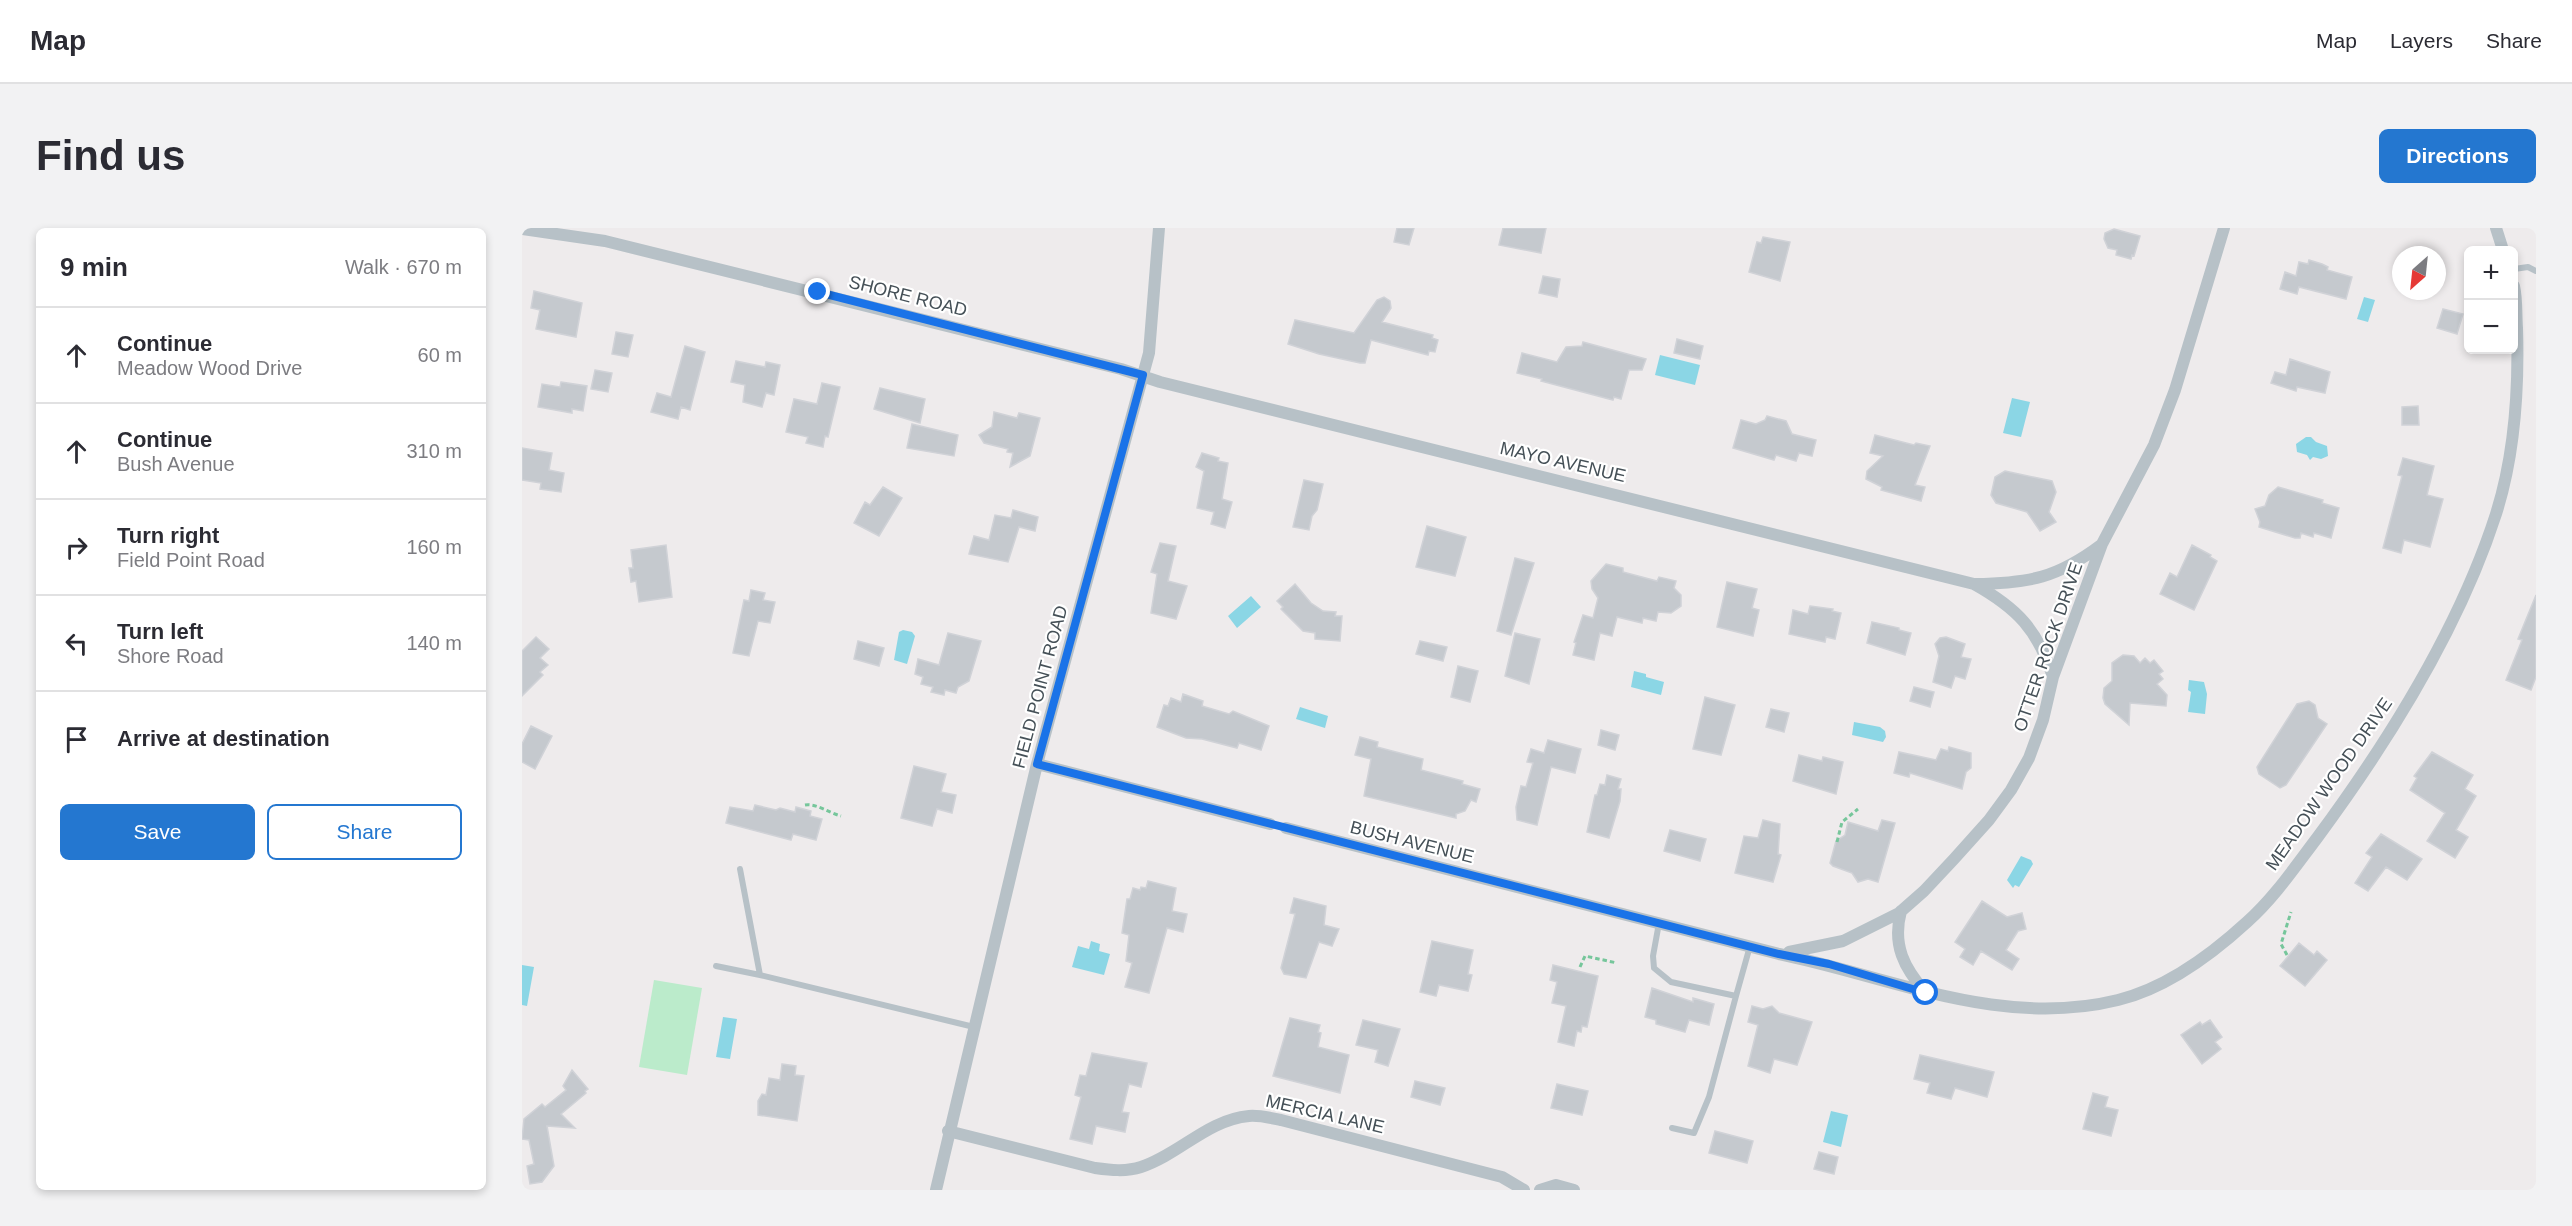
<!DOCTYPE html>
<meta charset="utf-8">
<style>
:root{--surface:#fff;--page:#f2f2f3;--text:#2b2b33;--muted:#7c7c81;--line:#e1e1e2;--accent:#2477d0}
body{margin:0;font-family:Arial,sans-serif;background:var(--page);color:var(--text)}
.controls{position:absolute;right:18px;top:18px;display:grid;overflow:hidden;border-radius:9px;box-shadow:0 3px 9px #0003}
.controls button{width:54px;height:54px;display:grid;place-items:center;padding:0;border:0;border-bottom:2px solid var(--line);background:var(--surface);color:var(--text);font:30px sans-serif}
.compass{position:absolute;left:1870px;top:18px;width:54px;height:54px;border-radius:50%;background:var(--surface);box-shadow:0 3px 9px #0003;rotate:207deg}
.stop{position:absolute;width:18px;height:18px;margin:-14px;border:4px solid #1a73e8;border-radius:50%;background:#fff}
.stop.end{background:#1a73e8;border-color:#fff;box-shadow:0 2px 6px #0008}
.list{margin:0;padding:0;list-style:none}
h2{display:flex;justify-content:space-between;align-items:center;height:78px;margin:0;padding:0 24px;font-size:26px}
h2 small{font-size:20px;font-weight:400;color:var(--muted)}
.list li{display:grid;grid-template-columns:39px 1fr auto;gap:18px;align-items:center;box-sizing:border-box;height:96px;padding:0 24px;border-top:2px solid var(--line)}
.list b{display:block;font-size:22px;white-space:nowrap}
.list p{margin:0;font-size:20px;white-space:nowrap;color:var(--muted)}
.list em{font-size:20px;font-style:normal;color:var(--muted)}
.actions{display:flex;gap:12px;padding:18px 24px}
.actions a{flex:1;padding:14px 0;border:2px solid var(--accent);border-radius:9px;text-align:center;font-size:21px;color:var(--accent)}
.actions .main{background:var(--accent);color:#fff}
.icon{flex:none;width:33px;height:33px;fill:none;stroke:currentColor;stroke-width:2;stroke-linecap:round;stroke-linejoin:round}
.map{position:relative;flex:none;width:2014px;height:962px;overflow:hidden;border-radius:9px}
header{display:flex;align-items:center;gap:36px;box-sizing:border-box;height:84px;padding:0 30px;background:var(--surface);border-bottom:2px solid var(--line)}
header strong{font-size:28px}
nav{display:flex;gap:33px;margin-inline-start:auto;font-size:21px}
.intro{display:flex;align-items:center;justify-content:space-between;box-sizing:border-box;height:144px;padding:0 36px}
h1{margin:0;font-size:42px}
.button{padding:15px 27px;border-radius:9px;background:var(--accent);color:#fff;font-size:21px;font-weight:700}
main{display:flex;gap:36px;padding:0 36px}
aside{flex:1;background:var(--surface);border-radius:9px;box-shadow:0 3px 9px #0003}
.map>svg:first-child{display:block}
</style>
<header>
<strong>Map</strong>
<nav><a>Map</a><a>Layers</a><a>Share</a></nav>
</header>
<div class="intro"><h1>Find us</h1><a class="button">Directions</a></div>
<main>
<aside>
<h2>9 min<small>Walk · 670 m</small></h2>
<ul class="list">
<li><svg class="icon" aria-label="ahead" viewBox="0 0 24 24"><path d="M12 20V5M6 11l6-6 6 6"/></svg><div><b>Continue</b><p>Meadow Wood Drive</p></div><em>60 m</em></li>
<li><svg class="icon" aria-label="ahead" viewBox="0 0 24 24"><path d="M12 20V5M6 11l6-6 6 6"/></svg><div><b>Continue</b><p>Bush Avenue</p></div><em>310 m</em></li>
<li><svg class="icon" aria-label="right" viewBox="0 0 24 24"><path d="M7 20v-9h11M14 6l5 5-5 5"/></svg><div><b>Turn right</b><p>Field Point Road</p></div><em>160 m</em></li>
<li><svg class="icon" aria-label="left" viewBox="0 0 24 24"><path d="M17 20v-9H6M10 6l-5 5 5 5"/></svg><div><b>Turn left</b><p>Shore Road</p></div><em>140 m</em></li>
<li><svg class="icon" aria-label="arrive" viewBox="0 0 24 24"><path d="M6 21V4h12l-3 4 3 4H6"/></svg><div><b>Arrive at destination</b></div></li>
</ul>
<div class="actions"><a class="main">Save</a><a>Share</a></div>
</aside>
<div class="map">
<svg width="2014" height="962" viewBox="0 0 2014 962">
<rect width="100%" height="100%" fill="#eeebec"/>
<path fill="#bbebcb" d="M132 752 180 760 165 847 117 839Z"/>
<path fill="#8bd6e5" d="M1842 69 1853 72 1846 94 1835 91Z
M1138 127 1178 137 1173 157 1133 147Z
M1490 170 1508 174 1499 209 1481 205Z
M1784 209H1789L1794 214 1805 218 1806 228 1799 231 1791 229 1788 232 1785 227 1775 224 1774 216Z
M729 368 739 379 715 400 706 388Z
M381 402 390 404 393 408 385 436 372 432 377 404Z
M1112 443 1124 446V449L1142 454 1139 467 1109 459Z
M1667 452 1682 454 1685 466 1683 486 1666 484 1669 464 1666 462Z
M778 479 806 488 803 500 774 491Z
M1332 494 1358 499 1363 503 1364 509 1361 514 1330 507Z
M1499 628 1509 632 1511 636 1497 659 1493 657 1491 660 1485 652Z
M569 713 578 716 577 723 588 726 582 747 550 739 556 718 567 721Z
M0 737 12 739 5 778 0 777Z
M201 789 215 791 208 831 194 829Z
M1309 883 1326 887 1319 919 1301 914Z"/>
<path fill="#c5c9ce" stroke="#d0d2d7" stroke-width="1.5" d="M875 0H892L887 17 872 14Z
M981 0H1024L1019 25 977 17Z
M1592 1 1618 8 1612 28 1610 27 1609 31 1594 27 1595 22 1586 20 1582 11 1583 5Z
M1241 9 1268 14 1258 53 1227 44 1235 14 1239 15Z
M1787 32 1800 36 1806 39 1805 42 1830 49 1824 71 1777 59 1775 66 1758 61 1763 44 1774 48 1777 34 1786 36Z
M1021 48 1038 51 1035 69 1017 65Z
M12 63 60 75 54 109 14 101 18 82 9 80Z
M862 69 868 73 869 80 860 94 911 107 910 110 916 112 913 124 907 123 906 127 849 112 843 135H838L797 126 766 116 773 92 832 105 855 72Z
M1921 81 1941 86 1935 106 1915 100Z
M94 104 111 107 106 129 90 126Z
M1155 111 1181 118 1178 131 1152 125Z
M1061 114 1124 131 1120 142H1107L1099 171 1092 169 1091 172 1019 153 1020 151 995 145 1000 125 1035 134 1044 119 1060 118Z
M163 118 183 124 168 182 159 179 156 191 129 184 135 165 149 169Z
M1768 131 1808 144 1803 165 1775 159 1774 163 1749 155 1753 144 1764 147Z
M214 133 243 139 244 134 258 137 252 167 244 165 240 179 221 174 223 157 209 154Z
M73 142 90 145 86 164 69 161Z
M39 154 65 158 61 183 50 181V185L16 179 20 156 38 159Z
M300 155 318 159 306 209 303 208 301 219 284 215 286 209 264 204 272 171 295 176Z
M358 160 403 171 398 195 352 181Z
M1896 178 1897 197H1880V179Z
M472 184 495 190 497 185 518 190 508 228 488 239 491 225 485 224 486 221 462 215 457 207 470 199Z
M1245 188 1264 193 1270 206 1294 212 1290 228 1277 225 1274 233 1254 227 1252 232 1211 220 1219 192 1234 196 1243 192Z
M390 196 436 207 432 228 385 220Z
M1353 207 1392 217 1394 215 1408 218 1393 257 1403 259 1399 273 1359 262 1360 259 1344 251 1345 243 1361 228 1348 225Z
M0 220 30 225 27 242 42 245 39 264 18 261 19 255 0 252Z
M680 225 697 230 696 233 706 235 700 271 710 274 703 300 689 296 692 284 675 280 682 243 674 239Z
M1881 230 1912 238 1905 267 1921 271 1908 319 1882 312 1879 325 1861 320 1880 248 1876 247Z
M1483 243 1530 253 1534 264 1527 284 1534 294 1518 303 1505 284 1474 275 1469 267 1473 249Z
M782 252 801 256 795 282 790 288 787 302 771 299Z
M361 259 380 270 357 308 332 295 343 274 348 277Z
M1756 259 1801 272 1800 275 1817 280 1809 310 1792 305 1791 309 1779 305 1778 310H1773L1737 299 1738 294 1733 281 1743 278 1747 267Z
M491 282 516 289 513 303 497 299 486 334 447 326 452 308 467 312 473 287 489 290Z
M905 298 944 309 933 348 894 339Z
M638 315 654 318 646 353 665 358 654 391 629 385 635 346 629 344Z
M144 317 150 369 117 374 114 353 109 354 107 340H111L109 322Z
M1670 317 1689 327 1688 329 1695 333 1672 382 1638 366 1648 345 1655 349Z
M993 330 1012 335 989 407 975 403Z
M1084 336 1101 340V344L1135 353 1137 349 1154 353 1152 360 1159 367V378L1149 385 1136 384 1134 393 1121 390 1120 395 1095 389 1090 408 1078 405 1072 432 1051 427 1054 415 1052 414 1061 387 1071 390 1076 370 1070 361 1069 353Z
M1205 354 1235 361 1230 380 1237 382 1231 408 1195 399Z
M773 356 789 375 801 383 814 384 813 388H820L818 413 793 411V405L781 403 759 381 761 379 755 373Z
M229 362 243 365 241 372 253 374 248 395 236 393 227 428 211 425 222 372 227 373Z
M2014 367V449L2009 462 1984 452 2000 412 1996 411Z
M1288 378 1311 381 1310 383 1319 385 1313 411 1304 409 1303 414 1267 406 1271 382 1286 386Z
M1350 394 1377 400V402L1389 405 1383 427 1345 415Z
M426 405 459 413 447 453 436 459 434 465 423 462 422 467 409 464 411 459 399 456 401 449 393 446 396 431 417 437Z
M993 405 1018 411 1007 456 983 448Z
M14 409 27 421 18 430 26 437 18 444 21 447 0 468V423Z
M1424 409 1443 416 1439 429 1449 431 1443 451 1433 448 1429 460 1411 454 1417 428 1413 416 1418 410Z
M336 413 362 420 357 438 332 431Z
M898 413 925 419 921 433 894 426Z
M1601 427 1612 428 1618 435 1623 430 1628 435 1632 432 1641 443 1637 446 1641 451 1635 456 1645 467 1644 478 1608 475 1607 497 1583 476 1581 470 1582 460 1590 453V435Z
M936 438 956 443 948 474 929 469Z
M1392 459 1412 464 1408 479 1388 473Z
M661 466 681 473 680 478 707 486 711 483 747 498 739 522 717 515 715 520 680 511 664 510 635 499 642 477 646 478 649 470 659 474Z
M1183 469 1213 477 1199 527 1171 521Z
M1787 473 1793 477 1796 490 1805 496 1764 557 1758 560 1737 546 1735 539 1775 476Z
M1249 481 1267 485 1262 504 1244 499Z
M9 498 30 508 13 541 0 534V516Z
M1079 502 1097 507 1093 522 1076 517Z
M838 509 856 514 855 519 901 531 899 542 941 553 940 556 958 561 954 574 949 572 943 583 934 586V590L842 568 849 531 833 527Z
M1026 512 1059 521 1053 545 1029 539 1015 597 995 592 994 579 999 558 1004 559 1011 535 1005 534 1009 521 1022 525Z
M1427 519 1449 525V540L1444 544 1440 561 1388 545 1387 549 1372 545 1377 524 1414 532 1419 521 1426 523Z
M1910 524 1951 547 1943 561 1954 568 1934 602 1946 609 1933 630 1905 613 1923 585 1888 562 1895 550 1892 548Z
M1277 527 1300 533 1301 529 1321 534 1314 566 1271 553Z
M392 538 424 546 419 564 434 567 430 585 415 581 410 598 379 590Z
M1085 547 1099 551 1096 561H1099L1098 573 1087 610 1065 604 1073 567H1075L1078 556 1083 557Z
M233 577 254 582 258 580 273 584 274 579 289 583 288 588 300 591 294 612 271 606 269 612 204 595 208 579 231 583Z
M1241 592 1258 596 1256 626 1259 627 1251 654 1213 645 1222 608 1236 610Z
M1360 592 1373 595 1356 654 1346 651 1336 654 1330 645 1311 638 1308 635 1314 613 1323 607 1326 594 1356 603Z
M1148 602 1184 611 1178 633 1142 623Z
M1859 606 1900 631 1885 652 1864 639 1846 663 1833 655 1850 629 1844 625Z
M626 653 654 660 650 683 665 686 661 704 645 700 627 765 603 759 610 735 604 733 607 707 600 705 605 671H608L611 660 618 662 619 659 624 660Z
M772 670 804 678 802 697 817 701 810 718 797 714 784 750 762 746 759 740 773 686 768 685Z
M1460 673 1485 689 1500 685 1504 701 1496 703 1484 722 1497 731 1490 742 1459 723 1451 737 1438 729 1443 721 1433 714Z
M910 713 951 722 946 746 950 747 946 763 917 757 914 768 898 764Z
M1777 715 1792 727 1795 723 1805 732 1783 758 1758 738Z
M1031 737 1076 748 1065 799 1060 798 1059 804 1055 803 1052 818 1036 814 1044 778 1030 775 1035 754 1028 752Z
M1130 760 1171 774V770L1192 776 1187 797 1167 792 1163 804 1134 796V792L1123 789Z
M1230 778 1241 781 1250 778 1257 785 1290 794 1275 837 1252 831 1248 845 1226 838 1236 797 1226 794Z
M768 790 798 797 796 804 799 805 796 819 827 827 818 865 751 848Z
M841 792 878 801 866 838 853 834 856 822 834 817Z
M1688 792 1700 809 1693 814 1699 821 1680 836 1659 807 1678 794 1680 797Z
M570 825 625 835 619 859 607 856 600 884 607 885 603 904 574 898 570 916 548 911 559 869 553 867 558 847 564 848Z
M1398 827 1472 844 1465 869 1433 860 1429 871 1405 865 1408 855 1392 851Z
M260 836 274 838 273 847 282 848 275 893 236 887V873L240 866 244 867 247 850 258 852Z
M50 842 66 861 63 863 64 865 39 886 53 900 25 898 32 938 20 954 8 956 5 938 12 936 7 912 0 911 2 891 20 876 23 879 44 862 41 858Z
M893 853 923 860 918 877 889 869Z
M1035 856 1066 863 1060 887 1029 880Z
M1571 865 1586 869 1583 879 1596 882 1589 908 1561 901Z
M1193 903 1231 913 1225 935 1187 925Z
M1297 924 1316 929 1312 946 1292 941Z"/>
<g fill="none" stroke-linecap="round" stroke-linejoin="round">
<path stroke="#76c69b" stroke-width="3" stroke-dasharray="4.5 3" stroke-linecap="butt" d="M283 577C294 575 307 585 319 588
M1315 614 1320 594 1336 581
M1765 727 1759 716 1769 684
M1058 739 1063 728 1095 735"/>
<path stroke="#b7c1c7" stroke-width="6" d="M1992 41 2006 39 2014 43
M218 641 238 747 452 799
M1137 695 1131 728 1132 740 1149 754 1214 768 1228 718
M194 738 238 747
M1150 900 1172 905 1187 869 1214 768"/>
<path stroke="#b7c1c7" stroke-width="12" d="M1974 0 1981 22
M0 1 83 13 599 141 638 154 1452 356C1495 380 1516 402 1531 449
M1453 356C1508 355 1535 350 1579 317
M515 536 748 596
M764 600 1257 726C1369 749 1479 801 1596 772 1645 760 1689 727 1725 694 1752 670 1773 639 1795 610 1866 514 1937 401 1974 286 1993 226 1997 163 1995 100 1994 86 1995 71 1992 58
M1379 683C1370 717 1382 740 1404 765
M1267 724 1321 713 1377 685 1402 663 1432 631 1467 592 1489 562 1507 530 1521 492 1531 449 1580 316 1632 217 1653 162 1702 0
M426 903 573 940C588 942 604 944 619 939 658 926 685 892 727 888 737 887 749 890 759 892L980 949 1002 962
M414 962 515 536 627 125 637 0
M1018 962 1034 957 1052 962"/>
</g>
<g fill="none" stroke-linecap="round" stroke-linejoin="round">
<path stroke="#1a73e8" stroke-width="8" d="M296 64 621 147 515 536 1257 726 1307 736 1404 765"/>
</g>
<g text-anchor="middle" stroke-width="4.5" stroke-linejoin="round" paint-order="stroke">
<g font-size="18" fill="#455057" stroke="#fff">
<text transform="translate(386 68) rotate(14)" y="6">SHORE ROAD</text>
<text transform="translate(1041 234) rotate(13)" y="6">MAYO AVENUE</text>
<text transform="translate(1526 419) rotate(-71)" y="6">OTTER ROCK DRIVE</text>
<text transform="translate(518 459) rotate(-75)" y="6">FIELD POINT ROAD</text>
<text transform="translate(1807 556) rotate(-55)" y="6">MEADOW WOOD DRIVE</text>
<text transform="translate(890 614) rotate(14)" y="6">BUSH AVENUE</text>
<text transform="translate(803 886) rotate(13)" y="6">MERCIA LANE</text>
</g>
</g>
</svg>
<div class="controls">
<button>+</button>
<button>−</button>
</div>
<svg class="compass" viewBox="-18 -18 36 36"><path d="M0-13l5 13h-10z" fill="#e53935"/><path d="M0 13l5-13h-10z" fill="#7c7c81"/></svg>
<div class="stop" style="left:1404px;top:765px"></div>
<div class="stop end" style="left:296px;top:64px"></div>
</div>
</main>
